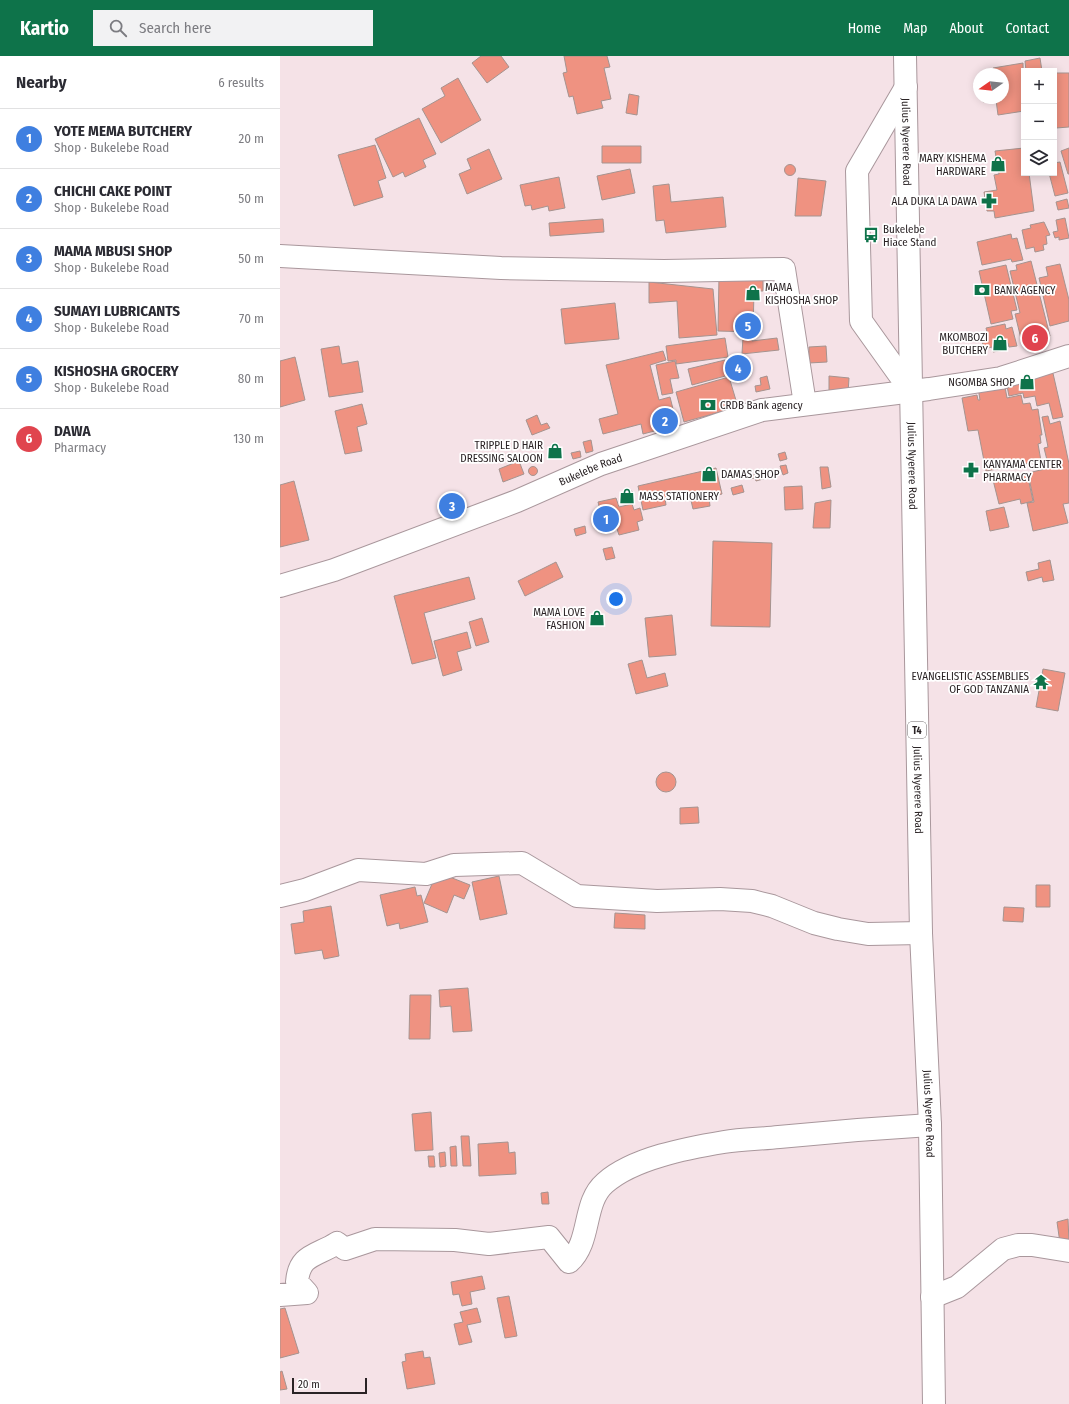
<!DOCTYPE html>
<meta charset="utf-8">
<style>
:root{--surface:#fff;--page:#f2f2f3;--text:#2b2b33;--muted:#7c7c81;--line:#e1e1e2;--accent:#0e734a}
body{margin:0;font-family:"Fira Sans Condensed",sans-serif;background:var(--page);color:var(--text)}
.controls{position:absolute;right:12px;top:12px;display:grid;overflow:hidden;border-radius:0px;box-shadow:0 2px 10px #0003}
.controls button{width:36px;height:36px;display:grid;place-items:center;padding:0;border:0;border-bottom:1px solid var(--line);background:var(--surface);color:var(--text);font:20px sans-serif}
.compass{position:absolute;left:693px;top:12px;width:36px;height:36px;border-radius:50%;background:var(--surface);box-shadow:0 2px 10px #0003;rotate:256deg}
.scale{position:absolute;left:12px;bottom:10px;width:75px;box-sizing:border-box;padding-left:4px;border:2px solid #2a2325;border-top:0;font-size:11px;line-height:14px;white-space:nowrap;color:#2a2325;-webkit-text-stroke:3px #fff;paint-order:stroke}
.you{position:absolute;left:336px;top:543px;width:14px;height:14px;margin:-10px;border:3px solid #fff;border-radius:50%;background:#1a73e8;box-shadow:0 0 0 6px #1a73e833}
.badge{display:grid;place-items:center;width:26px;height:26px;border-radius:50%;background:var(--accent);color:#fff;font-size:13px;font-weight:700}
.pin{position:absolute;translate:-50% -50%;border:2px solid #fff;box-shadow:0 1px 4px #0006}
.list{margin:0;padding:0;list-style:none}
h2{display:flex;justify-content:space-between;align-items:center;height:52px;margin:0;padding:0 16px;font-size:17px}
h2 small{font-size:13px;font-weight:400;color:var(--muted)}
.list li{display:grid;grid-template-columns:26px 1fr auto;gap:12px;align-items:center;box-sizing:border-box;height:60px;padding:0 16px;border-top:1px solid var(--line)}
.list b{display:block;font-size:15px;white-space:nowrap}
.list p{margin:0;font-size:13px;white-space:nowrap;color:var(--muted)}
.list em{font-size:13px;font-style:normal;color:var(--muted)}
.icon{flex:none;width:22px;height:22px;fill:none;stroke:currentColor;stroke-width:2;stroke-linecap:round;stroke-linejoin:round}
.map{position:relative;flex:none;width:789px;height:1348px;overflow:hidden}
header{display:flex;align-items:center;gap:24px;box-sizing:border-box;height:56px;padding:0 20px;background:var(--accent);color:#fff}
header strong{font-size:19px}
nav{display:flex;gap:22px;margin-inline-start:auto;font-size:14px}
.search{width:280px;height:36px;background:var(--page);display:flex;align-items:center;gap:10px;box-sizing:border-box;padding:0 14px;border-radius:0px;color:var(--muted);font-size:15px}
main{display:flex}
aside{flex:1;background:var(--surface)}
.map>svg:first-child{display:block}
</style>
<header>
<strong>Kartio</strong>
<div class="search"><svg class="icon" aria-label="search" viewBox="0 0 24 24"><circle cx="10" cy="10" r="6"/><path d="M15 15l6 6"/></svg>Search here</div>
<nav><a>Home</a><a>Map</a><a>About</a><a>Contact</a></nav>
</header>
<main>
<aside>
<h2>Nearby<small>6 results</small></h2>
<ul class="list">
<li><span class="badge" style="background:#3f7fe0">1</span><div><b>YOTE MEMA BUTCHERY</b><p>Shop · Bukelebe Road</p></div><em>20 m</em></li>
<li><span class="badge" style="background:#3f7fe0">2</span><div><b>CHICHI CAKE POINT</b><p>Shop · Bukelebe Road</p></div><em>50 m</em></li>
<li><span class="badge" style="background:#3f7fe0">3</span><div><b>MAMA MBUSI SHOP</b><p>Shop · Bukelebe Road</p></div><em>50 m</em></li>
<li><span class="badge" style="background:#3f7fe0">4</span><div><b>SUMAYI LUBRICANTS</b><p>Shop · Bukelebe Road</p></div><em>70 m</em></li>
<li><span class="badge" style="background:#3f7fe0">5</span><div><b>KISHOSHA GROCERY</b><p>Shop · Bukelebe Road</p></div><em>80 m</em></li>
<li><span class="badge" style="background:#e0444e">6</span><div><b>DAWA</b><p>Pharmacy</p></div><em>130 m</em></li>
</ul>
</aside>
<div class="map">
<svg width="789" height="1348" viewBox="0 0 789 1348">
<rect width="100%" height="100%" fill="#f5e2e7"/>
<path fill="#ef9281" stroke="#a5938f" d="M201 0H221L229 11 207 27 192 7Z
M284 0H327L330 11 324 12 331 43 321 45 323 52 297 58 293 40 289 41 283 17 287 16Z
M760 2 762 15H746L745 5Z
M743 7 744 55 718 59 716 44 703 46 702 42H723V18H714L713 12Z
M774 17H789V71L776 72Z
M178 22 201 64 161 87 142 53 165 40 161 32Z
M349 38 359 40 357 59 346 57Z
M139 62 156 98 143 104 146 111 125 121 123 116 113 121 95 83Z
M95 89 106 122 98 125 103 141 74 150 58 99Z
M322 90H361V107H322Z
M744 92V117H749L754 155 715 162 714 155H707L704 136 717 134 714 119 719 118 715 95Z
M789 92V118H788L781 95Z
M209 93 222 123 187 138 179 118 191 113 187 103Z
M780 106 788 137 775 140 769 117H774V107Z
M504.5 114a5.5 5.5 0 1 1 11 0a5.5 5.5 0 1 1-11 0Z
M350 113 355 137 322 144 317 120Z
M279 121 285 152 269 155 268 150 252 154 251 149 245 150 240 129Z
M518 122 546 125 541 160H515Z
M389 128 391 146 443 141 446 171 386 177 384 164 376 165 373 130Z
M787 143 789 152 778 154 776 146Z
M785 162 789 182 779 184V181L775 182 773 176 778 175 776 164Z
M323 163 324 176 270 180 269 167Z
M764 166 770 179 766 180 767 188 763 189 764 194 755 196 754 191 746 193 742 174 751 172 750 169Z
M731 178 732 183 737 182 743 204 732 206 731 203 702 209 697 186Z
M751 205 770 280 742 287 735 258 740 257 730 215 737 214 736 209Z
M780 208 789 244V265L770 270 759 222 768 220 766 211Z
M726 209 737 254 731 255 733 263 711 268 699 215Z
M439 220 483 221V235H474L473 276 438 275Z
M369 226 433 233 437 279 399 282 397 245 369 247Z
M335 247 339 283 285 288 281 253Z
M725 268 726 273 732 271 737 290 729 291 728 287 722 288 724 294 713 296 712 291 704 293 701 281 708 280 706 272Z
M471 279 472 285 497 282 499 294 462 298 463 281Z
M445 282 448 301 396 308V304L388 305 386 290Z
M59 290 62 308 78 305 83 336 49 341 41 293Z
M546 290 547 306 529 307V291Z
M383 295 386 304 370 309 379 344 390 341 397 369 363 378 361 368 323 378 319 363 338 358 326 309Z
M15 301 25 344 0 351V305Z
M445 304 449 319 412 329 408 313Z
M395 305 399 322 390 323 393 337 382 339 376 309Z
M772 313 783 361 773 363 769 347 757 350 755 340 744 342 743 337 729 340 727 330Z
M487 320 490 333 476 336 475 330 481 329 480 322Z
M549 320 569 322 568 337 549 335Z
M449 321 458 351 404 366 396 336Z
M698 331H725L727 342 741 339 743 348 750 347 752 354 758 353 762 379H760L761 387 758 388 761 405 706 415 698 374 688 375 682 342 697 339 698 344H700Z
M82 348 87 368 77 371 82 395 65 398 55 355Z
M257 359 261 369 267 367 270 372 252 379 246 364Z
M768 360 770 368 780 365 789 408V447L783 448 788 467 753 475 747 447 754 446 748 417 769 412 764 392 768 391 762 361Z
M311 384 313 395 306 397 303 386Z
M300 395 301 401 293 403 291 397Z
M505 396 507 403 500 405 498 398Z
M239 405 244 418 223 426 219 413Z
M506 409 508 417 503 419 500 410Z
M248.5 415a4.5 4.5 0 1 1 9 0a4.5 4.5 0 1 1-9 0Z
M540 411H548L551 431 542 433Z
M436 412 442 438 429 441 430 450 413 453 409 436 385 442 386 449 363 454 358 430Z
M485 416 487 422 476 425 475 422 470 423 469 420Z
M747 417 753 445 741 448 740 443 719 448 713 424Z
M14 425 29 484 0 491V429Z
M462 429 464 436 453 439 451 432Z
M522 430 523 453 505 454 504 431Z
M352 435 353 441 344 443 343 437Z
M336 442 339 451 352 448 354 454 360 452 363 464 357 466 359 474 339 479 337 473 326 476 318 446Z
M551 444 550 472H533L535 447Z
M724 451 729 471 710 475 706 455Z
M305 470 306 477 296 480 294 473Z
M433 485 492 487 490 571 431 570Z
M332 491 335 502 326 504 323 493Z
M770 504 774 524 763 526 762 521 748 525 746 516 759 513 758 507Z
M276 506 283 521 245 540 238 525Z
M189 521 195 543 144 557 156 602 132 608 114 540Z
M392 559 396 599 369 601 365 562Z
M202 562 209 586 196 590 189 566Z
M187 576 191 592 177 596 182 614 163 620 154 585Z
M362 604 367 622 385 617 388 630 356 638 348 608Z
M763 613 785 617 778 655 756 651Z
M376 726a10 10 0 1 1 20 0a10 10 0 1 1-20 0Z
M418 751 419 767 400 768V752Z
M157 816 190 829 184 843 174 839 167 857 144 847Z
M219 820 227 858 200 864 192 826Z
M756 829H770V851H756Z
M135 831 137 840 141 839 148 866 120 873 119 867 107 870 100 839Z
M51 850 59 900 44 903 42 894 15 898 11 868 24 866 23 855Z
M724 851 744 852 743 866 723 865Z
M335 857 365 859V873L334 872Z
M188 932 192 975 173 976 171 950 160 951 159 934Z
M130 939H151L150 983H129Z
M151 1056 153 1094 135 1095 132 1058Z
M181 1080H189L191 1110H183Z
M228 1086 229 1097 235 1096 236 1118 199 1120 198 1088Z
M176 1090 177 1110H171L170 1091Z
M165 1096 166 1110 160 1111 159 1097Z
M148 1100H154L155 1111H149Z
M268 1136 269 1148H262L261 1137Z
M788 1163 789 1186 780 1187 777 1166Z
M202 1220 205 1233 190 1236 192 1248 182 1250 179 1238 173 1239 171 1226Z
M229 1240 237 1280 225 1282 217 1242Z
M5 1252 19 1297 0 1302V1253Z
M197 1252 201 1266 187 1269 192 1286 179 1289 174 1268 183 1266 180 1256Z
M143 1295 144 1302 150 1301 155 1328 127 1333 122 1306 126 1305 125 1298Z
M2 1315 7 1333 0 1334V1316Z"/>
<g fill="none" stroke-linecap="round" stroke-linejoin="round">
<defs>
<g id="minor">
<path d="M626 31 577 115 581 265 631 335"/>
<path d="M0 200 221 212 384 215 504 213 525 348"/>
<path id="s1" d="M0 530 54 514 237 445 321 408 482 354 649 333 721 322 789 300"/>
<path d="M0 840 25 834 78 814 146 818 174 809 242 807 297 840 377 845 440 843 472 845 492 850 534 867 558 873 588 878 641 877"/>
<path d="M0 1239 27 1237 17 1226C19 1198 37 1200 57 1187L65 1193 95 1183 175 1184 209 1188 269 1181 289 1206C312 1185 302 1147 325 1127 353 1102 408 1092 444 1086 462 1083 481 1083 499 1081 549 1076 599 1072 650 1069"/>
<path d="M652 1241 677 1231 723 1193 738 1189H752L789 1195"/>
</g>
<g id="highway">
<path id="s2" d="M625 0 641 877 650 1069 654 1348"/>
</g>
</defs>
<use href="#minor" stroke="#a9979c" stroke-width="24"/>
<use href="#highway" stroke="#a9979c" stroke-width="24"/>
<use href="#minor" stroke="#fff" stroke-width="22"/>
<use href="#highway" stroke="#fff" stroke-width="22"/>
</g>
<defs>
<symbol id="shop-bare" viewBox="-9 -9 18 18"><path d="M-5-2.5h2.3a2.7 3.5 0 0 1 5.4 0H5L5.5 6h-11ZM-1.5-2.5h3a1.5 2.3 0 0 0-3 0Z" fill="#0e734a" stroke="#fff" stroke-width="2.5" paint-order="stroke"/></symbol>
<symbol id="pharmacy-bare" viewBox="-9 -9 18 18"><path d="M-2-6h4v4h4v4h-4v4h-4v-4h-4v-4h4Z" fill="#0e734a" stroke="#fff" stroke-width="2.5" paint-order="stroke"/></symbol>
<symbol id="bus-bare" viewBox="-9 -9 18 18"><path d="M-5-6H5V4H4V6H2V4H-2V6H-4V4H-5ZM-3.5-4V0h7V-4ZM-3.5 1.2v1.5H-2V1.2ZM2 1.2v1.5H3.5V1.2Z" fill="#0e734a" stroke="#fff" stroke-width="2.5" paint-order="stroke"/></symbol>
<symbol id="bank-bare" viewBox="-9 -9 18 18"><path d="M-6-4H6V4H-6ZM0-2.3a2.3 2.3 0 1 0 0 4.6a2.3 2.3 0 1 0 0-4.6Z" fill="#0e734a" stroke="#fff" stroke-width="2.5" paint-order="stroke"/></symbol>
<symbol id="temple-bare" viewBox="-9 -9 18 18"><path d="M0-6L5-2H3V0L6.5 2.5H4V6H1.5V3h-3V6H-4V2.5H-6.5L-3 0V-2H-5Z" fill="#0e734a" stroke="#fff" stroke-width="2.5" paint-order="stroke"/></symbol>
</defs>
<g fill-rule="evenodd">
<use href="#shop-bare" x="707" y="97" width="22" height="22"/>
<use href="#pharmacy-bare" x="698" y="134" width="22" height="22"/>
<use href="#bus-bare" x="580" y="168" width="22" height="22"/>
<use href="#bank-bare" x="691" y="223" width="22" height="22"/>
<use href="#shop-bare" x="462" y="226" width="22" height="22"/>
<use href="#shop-bare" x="709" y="276" width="22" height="22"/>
<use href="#shop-bare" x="736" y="315" width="22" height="22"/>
<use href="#bank-bare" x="417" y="338" width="22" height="22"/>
<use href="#shop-bare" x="264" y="384" width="22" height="22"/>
<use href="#pharmacy-bare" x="680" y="403" width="22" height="22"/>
<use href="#shop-bare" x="418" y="407" width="22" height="22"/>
<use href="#shop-bare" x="336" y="429" width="22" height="22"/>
<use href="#shop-bare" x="306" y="551" width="22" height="22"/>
<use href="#temple-bare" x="750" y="615" width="22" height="22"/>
</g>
<g text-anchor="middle" stroke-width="3.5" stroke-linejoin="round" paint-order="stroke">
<rect fill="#fff" stroke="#6a6566" stroke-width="1" x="628" y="666" width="18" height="16" rx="3"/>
<g font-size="10" font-weight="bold" fill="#2a2325">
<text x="637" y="678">T4</text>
</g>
<g font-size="11" fill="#2a2325" stroke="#fff">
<text dy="4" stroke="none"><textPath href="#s2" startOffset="86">Julius Nyerere Road</textPath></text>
<text dy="4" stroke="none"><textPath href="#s2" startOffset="410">Julius Nyerere Road</textPath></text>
<text dy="4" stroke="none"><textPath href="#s1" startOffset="332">Bukelebe Road</textPath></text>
<text dy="4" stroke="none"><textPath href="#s2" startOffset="734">Julius Nyerere Road</textPath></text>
<text dy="4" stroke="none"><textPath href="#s2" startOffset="1058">Julius Nyerere Road</textPath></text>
</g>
<g font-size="11" fill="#2a2325" stroke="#fff" text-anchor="end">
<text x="706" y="106">MARY KISHEMA<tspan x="706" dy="13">HARDWARE</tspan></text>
<text x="697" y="149">ALA DUKA LA DAWA</text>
<text x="603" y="177" text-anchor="start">Bukelebe<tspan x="603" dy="13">Hiace Stand</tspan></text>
<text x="485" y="235" text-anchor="start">MAMA<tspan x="485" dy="13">KISHOSHA SHOP</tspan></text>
<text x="714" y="238" text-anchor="start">BANK AGENCY</text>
<text x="708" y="285">MKOMBOZI<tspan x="708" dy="13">BUTCHERY</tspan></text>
<text x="735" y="330">NGOMBA SHOP</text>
<text x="440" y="353" text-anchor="start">CRDB Bank agency</text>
<text x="263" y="393">TRIPPLE D HAIR<tspan x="263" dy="13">DRESSING SALOON</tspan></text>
<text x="703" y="412" text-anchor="start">KANYAMA CENTER<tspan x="703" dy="13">PHARMACY</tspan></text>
<text x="441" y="422" text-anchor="start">DAMAS SHOP</text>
<text x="359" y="444" text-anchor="start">MASS STATIONERY</text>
<text x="305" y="560">MAMA LOVE<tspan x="305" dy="13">FASHION</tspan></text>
<text x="749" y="624">EVANGELISTIC ASSEMBLIES<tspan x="749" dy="13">OF GOD TANZANIA</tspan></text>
</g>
</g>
</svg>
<div class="controls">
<button>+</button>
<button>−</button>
<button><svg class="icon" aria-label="layers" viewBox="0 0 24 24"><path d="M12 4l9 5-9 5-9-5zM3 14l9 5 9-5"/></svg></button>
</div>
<svg class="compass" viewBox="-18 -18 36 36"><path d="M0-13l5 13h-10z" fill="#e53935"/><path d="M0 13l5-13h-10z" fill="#7c7c81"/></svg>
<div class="scale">20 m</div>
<div class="you"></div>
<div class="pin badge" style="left:326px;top:463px;background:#3f7fe0">1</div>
<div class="pin badge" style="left:385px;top:365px;background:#3f7fe0">2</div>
<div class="pin badge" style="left:172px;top:450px;background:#3f7fe0">3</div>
<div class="pin badge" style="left:458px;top:312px;background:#3f7fe0">4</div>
<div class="pin badge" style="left:468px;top:270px;background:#3f7fe0">5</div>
<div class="pin badge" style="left:755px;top:282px;background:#e0444e">6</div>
</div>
</main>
